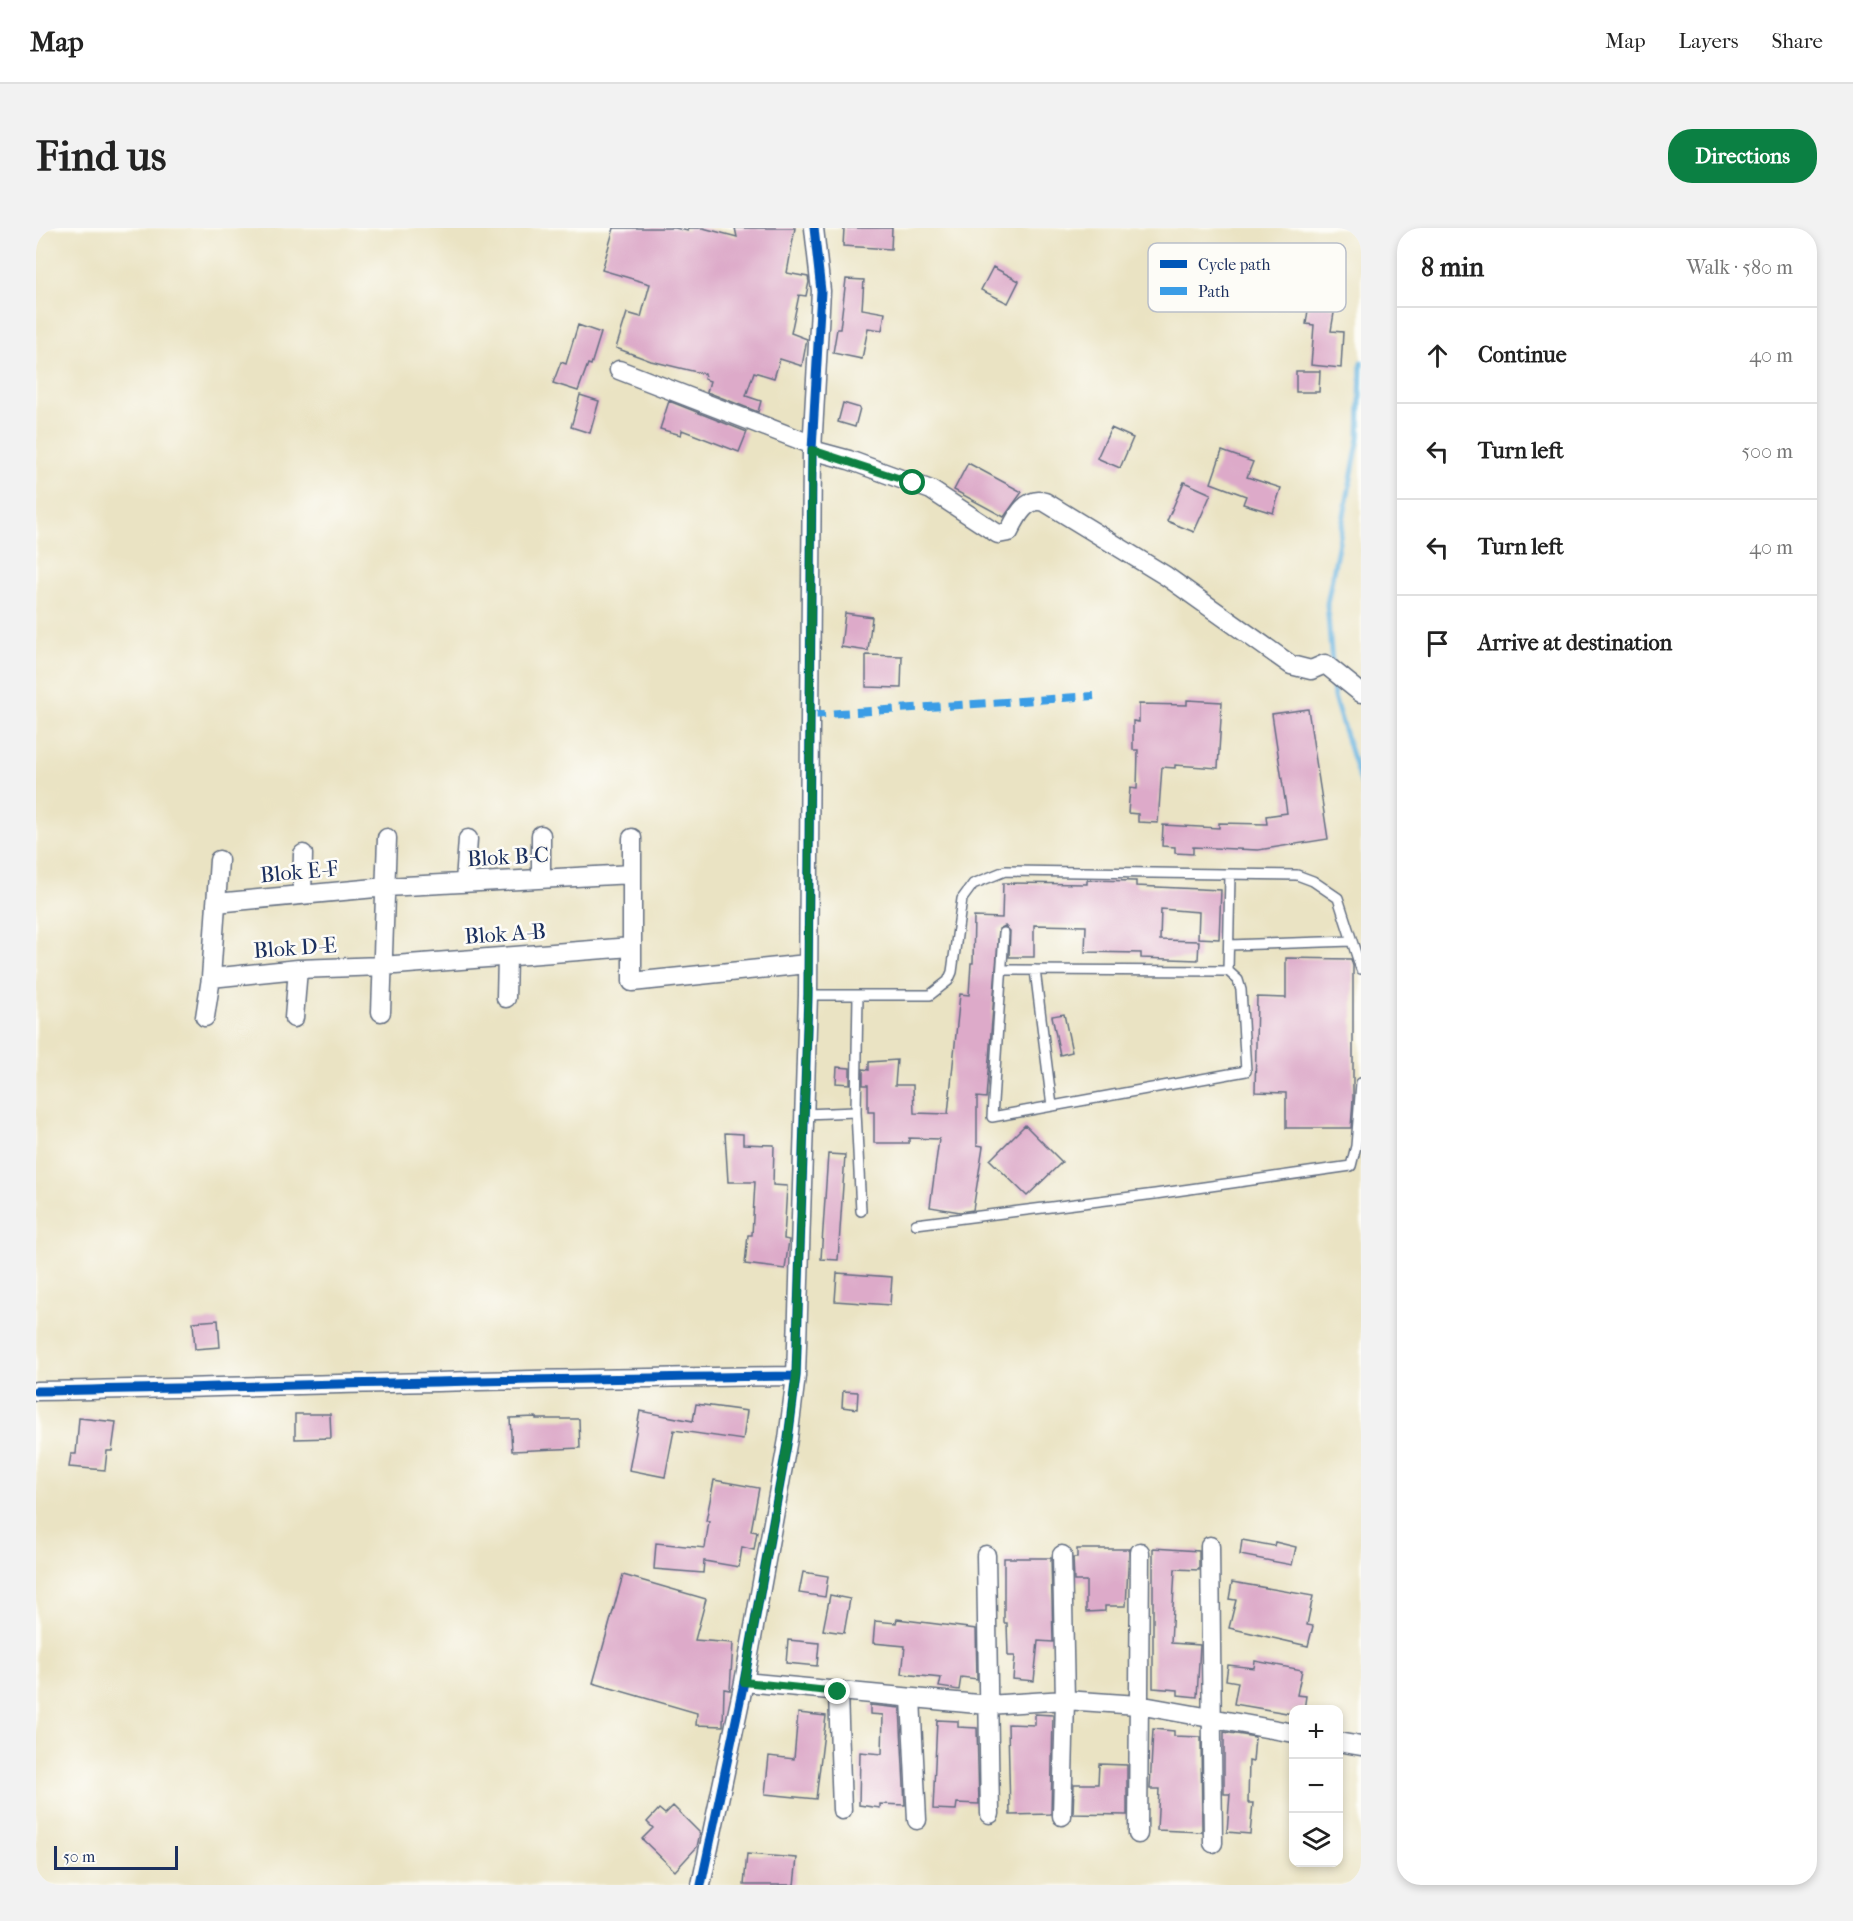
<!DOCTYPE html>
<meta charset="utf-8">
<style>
:root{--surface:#fff;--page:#f2f2f2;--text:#222;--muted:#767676;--line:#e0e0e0;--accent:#0b8043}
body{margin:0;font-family:"IM FELL French Canon",serif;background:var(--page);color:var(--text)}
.controls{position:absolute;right:18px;bottom:18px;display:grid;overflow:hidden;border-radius:12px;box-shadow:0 3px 9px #0003}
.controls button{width:54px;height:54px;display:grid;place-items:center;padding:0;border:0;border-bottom:2px solid var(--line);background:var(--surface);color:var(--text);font:30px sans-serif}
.scale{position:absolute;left:18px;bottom:15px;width:124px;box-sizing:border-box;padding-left:6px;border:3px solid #1b2f5e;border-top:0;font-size:16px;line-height:21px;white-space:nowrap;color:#1b2f5e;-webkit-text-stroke:4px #fdfcf7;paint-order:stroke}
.stop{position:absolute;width:18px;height:18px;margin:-14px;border:4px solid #0b8043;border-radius:50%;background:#fff}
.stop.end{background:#0b8043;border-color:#fff;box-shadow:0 2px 6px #0008}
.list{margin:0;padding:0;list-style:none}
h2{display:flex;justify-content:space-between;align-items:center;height:78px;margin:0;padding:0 24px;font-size:26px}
h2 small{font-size:20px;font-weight:400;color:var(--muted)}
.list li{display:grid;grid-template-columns:39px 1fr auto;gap:18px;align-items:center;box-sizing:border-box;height:96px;padding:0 24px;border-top:2px solid var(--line)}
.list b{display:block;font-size:22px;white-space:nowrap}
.list em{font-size:20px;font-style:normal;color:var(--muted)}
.icon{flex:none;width:33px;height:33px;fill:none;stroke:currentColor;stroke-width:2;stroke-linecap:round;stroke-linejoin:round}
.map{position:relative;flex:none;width:1325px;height:1657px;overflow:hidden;border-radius:24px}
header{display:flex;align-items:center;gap:36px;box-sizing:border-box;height:84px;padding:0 30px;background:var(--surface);border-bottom:2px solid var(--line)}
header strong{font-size:28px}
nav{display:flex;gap:33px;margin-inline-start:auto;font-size:21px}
.intro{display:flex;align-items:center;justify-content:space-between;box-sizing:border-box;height:144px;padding:0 36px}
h1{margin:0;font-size:42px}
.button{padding:15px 27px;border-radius:24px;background:var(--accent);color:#fff;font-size:21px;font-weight:700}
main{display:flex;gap:36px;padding:0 36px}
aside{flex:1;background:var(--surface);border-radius:24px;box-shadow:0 3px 9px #0003}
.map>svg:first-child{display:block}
</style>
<header>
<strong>Map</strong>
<nav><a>Map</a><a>Layers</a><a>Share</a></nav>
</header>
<div class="intro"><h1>Find us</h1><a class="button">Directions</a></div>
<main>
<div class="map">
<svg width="1325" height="1657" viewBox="0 0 1325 1657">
<rect width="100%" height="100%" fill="#fdfcf7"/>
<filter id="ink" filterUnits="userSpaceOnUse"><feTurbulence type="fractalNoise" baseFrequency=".0167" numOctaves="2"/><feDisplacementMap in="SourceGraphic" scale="12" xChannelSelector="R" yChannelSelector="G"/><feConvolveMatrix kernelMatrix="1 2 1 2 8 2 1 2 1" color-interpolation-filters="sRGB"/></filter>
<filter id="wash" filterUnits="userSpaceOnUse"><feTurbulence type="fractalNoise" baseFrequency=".008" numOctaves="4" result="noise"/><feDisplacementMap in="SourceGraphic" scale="24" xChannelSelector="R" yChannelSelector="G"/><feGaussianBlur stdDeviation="1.35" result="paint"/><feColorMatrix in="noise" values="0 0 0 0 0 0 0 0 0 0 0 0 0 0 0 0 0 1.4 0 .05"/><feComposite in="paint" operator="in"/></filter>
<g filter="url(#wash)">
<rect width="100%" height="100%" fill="#eae3c3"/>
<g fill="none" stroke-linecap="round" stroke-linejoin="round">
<path stroke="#65b2df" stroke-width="5" d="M1296 435 1291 376 1323 209 1325 134
M1296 447 1298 469 1325 557"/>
</g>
<g id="blocks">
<path fill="#ddaac9" d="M578 0H639L652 3V0H667L701 9 699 0H759L751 45 772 49 773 54 770 68 763 67 755 105 771 111 766 138 744 131 738 150 718 144 710 168 725 173 722 184 671 164 674 153 668 151 669 146 615 133 580 120 591 85 605 89 614 56 566 42Z
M808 0H856L855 21 807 18Z
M957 39 983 53 972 75 945 62Z
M810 51 828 52 826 81 849 85 846 102 832 100 826 131 797 125 801 101H804Z
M1273 75 1299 79 1295 103 1307 104 1305 140 1275 137 1278 97 1270 96Z
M542 97 565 105 555 137 552 136 542 163 517 155 525 134 530 136Z
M1260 143H1284L1283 164H1260Z
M544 167 563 173 554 205 535 199Z
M633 173 711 204 703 224 646 202 645 207 624 201Z
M807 175 824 180 819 199 802 194Z
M1075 200 1097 210 1084 240 1061 230Z
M1186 223 1217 234 1211 249 1245 260 1237 285 1207 276 1210 268 1175 255Z
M932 235 986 264 968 289 918 262Z
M1148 254 1175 266 1158 304 1131 293Z
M809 385 836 389 832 423 805 419Z
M830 427 866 428 865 460 830 459Z
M1151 472 1186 474 1182 540 1139 537V540L1126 539 1122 595 1102 594V586L1092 585 1094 560 1101 561 1102 522H1097V493L1103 494V476L1151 477Z
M1272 481 1292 611 1222 622 1157 619V626L1139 625V619L1126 618 1127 597 1183 600V595L1231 596 1230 588 1251 585 1236 486Z
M1051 652 1100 653V658L1185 662 1183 711 1162 710 1163 684 1125 681 1124 712 1163 713 1162 732 1105 730V725L1049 724 1050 698 998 697V729H973L974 703 969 698 963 701 950 870 941 869V917L947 918 937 982 924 984 894 979 903 911 873 910V915H838V884H832V857H827V841L833 842V834L861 832 859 857H877L878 885 912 886 924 766 933 767 935 735H937L938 689 966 690 967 655 1051 656Z
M1250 730 1315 731 1317 738V871L1315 900H1250V865L1219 864 1221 769 1250 770Z
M1028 786 1036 824 1024 827 1016 788Z
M801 839 814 840V856L800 855Z
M989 897 1026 934 991 968 954 932Z
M689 905 707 906V916L738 917 737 957 751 958 748 1011 753 1012 749 1041 709 1036 712 1007H716L719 954H692Z
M792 926 809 927 802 1032 785 1031Z
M801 1045 856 1049 854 1077 799 1073Z
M182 1092 184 1119 159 1121 157 1094Z
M807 1163 822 1164 821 1181 806 1179Z
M660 1176 711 1183 707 1212 638 1202 629 1249 593 1242 604 1183 657 1193Z
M259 1186H294L295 1210 259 1211Z
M500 1189V1191H543L544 1220 476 1223 474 1190Z
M43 1190 80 1194 76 1223H71L69 1242 33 1239 35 1226H40Z
M678 1252 723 1260 715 1303 721 1304 718 1322 706 1319 703 1339 668 1333 667 1345 618 1341 620 1315 669 1320 673 1293H670Z
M1206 1312 1238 1318 1239 1314 1260 1319 1256 1337 1204 1327Z
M1117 1320 1163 1323V1342L1139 1341 1135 1415 1164 1417 1161 1469 1142 1467V1462L1117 1460Z
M1041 1321H1093L1090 1378H1069V1383L1050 1384V1353H1038L1037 1330H1041Z
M968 1330H1015L1017 1414 1002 1413 998 1453 977 1451 979 1428H972L971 1395H968Z
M767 1344 792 1348 789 1369 763 1365Z
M587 1347 670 1371 659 1412 697 1415 694 1462 688 1461 687 1498 660 1497 661 1485 557 1455Z
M1196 1354 1277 1368 1271 1397 1277 1398 1272 1418 1193 1400 1200 1372 1193 1371Z
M794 1367 814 1371 808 1405 787 1402Z
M861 1391 940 1401 941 1451 925 1449 923 1462 903 1459 905 1450 866 1446 869 1418 837 1415 839 1393 860 1395Z
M752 1412 783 1415 781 1438 750 1435Z
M1219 1433 1266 1442 1261 1467 1270 1468 1268 1482H1257V1486L1198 1476 1202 1454 1190 1452 1192 1437 1218 1440Z
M834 1477 864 1480 869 1577 844 1576V1580L823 1577 824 1524 846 1526 847 1487 834 1486Z
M762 1485 790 1488 780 1571 729 1566 733 1528 758 1531Z
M999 1486 1017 1487 1015 1586 974 1587 972 1496 999 1497Z
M901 1492 922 1493V1499L941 1500 943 1576 921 1575 920 1582 897 1581Z
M1117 1501 1138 1503V1508L1165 1509 1166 1604 1121 1602 1123 1561H1114Z
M1188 1504 1219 1509 1217 1534 1213 1533 1212 1575H1217L1214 1606 1191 1604 1194 1566H1188Z
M1063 1536 1091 1537V1587L1037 1586 1038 1556H1062Z
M637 1578 664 1605 661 1619 639 1643 606 1611 617 1600 611 1594 623 1581 629 1586Z
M711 1626 761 1630 758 1657H708Z"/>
</g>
</g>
<g filter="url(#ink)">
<use href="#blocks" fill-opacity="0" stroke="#636e81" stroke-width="1.5"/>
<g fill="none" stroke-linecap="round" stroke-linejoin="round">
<defs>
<path id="lane" d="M1193 717 1316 713
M966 742 1192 743 1202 752 1205 762 1210 843 956 889 968 705
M999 742 1016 878
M1192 743 1194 647
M772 767H894L912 753 916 744 926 671 937 656 969 643 1261 647 1277 653 1302 670 1325 741
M822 767 820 884 825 983
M769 886 820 884
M880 996 1119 966 1315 938 1320 918 1325 855"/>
<path id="street" d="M583 142 777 217
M776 222 813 232 895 262 962 306 973 304C980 290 990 268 1009 274L1130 348 1255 437 1275 442 1289 436 1325 465
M596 610V754L771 736
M505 650V607
M429 654 432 611
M266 667 267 626
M180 675 350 659 596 646
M175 750 262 741 346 738 595 719
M470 770 471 729
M345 784 351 610
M169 789 175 750 183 632
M258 790 262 741
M0 1163C253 1158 507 1150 760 1148
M1174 1318 1177 1615
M950 1327 954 1586
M708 1454 952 1477 1029 1472 1102 1477 1258 1505
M802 1465 806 1582
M875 1470 881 1592
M1302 1514 1325 1518
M1026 1588 1029 1472 1026 1327
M1102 1606 1104 1324
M665 1657 708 1454 752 1211 760 1148 772 767 776 222 785 63 778 0"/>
</defs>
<use href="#lane" stroke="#636e81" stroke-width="12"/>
<use href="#street" stroke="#636e81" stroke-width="21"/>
<use href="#lane" stroke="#fff" stroke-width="9"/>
<use href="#street" stroke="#fff" stroke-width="18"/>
<path stroke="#3b9de6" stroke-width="8" stroke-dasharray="15 8" stroke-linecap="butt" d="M774 487 1058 468"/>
<defs>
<path id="cycleway" d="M0 1163C253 1158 507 1150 760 1148
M665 1657 708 1454 752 1211 760 1148 772 767 776 222 785 63 778 0"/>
</defs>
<use href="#cycleway" stroke="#fdfcf7" stroke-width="13"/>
<use href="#cycleway" stroke="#0057b8" stroke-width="9"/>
</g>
</g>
<g fill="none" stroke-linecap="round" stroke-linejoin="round" filter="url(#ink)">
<path stroke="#0b8043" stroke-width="8" d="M802 1464 708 1454 752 1211 760 1148 772 766 776 222 877 255"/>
</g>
<g text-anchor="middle" stroke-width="5" stroke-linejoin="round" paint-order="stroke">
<g font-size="22" fill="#1b2f5e" stroke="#fdfcf7">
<text transform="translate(472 628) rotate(-3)" y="8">Blok B-C</text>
<text transform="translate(263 643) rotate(-5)" y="8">Blok E-F</text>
<text transform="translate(469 705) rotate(-4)" y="8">Blok A-B</text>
<text transform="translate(259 719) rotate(-4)" y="8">Blok D-E</text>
</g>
</g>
<rect x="1112" y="15" width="198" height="69" rx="9" fill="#fdfcf7" stroke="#b9bec9" stroke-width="1.5"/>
<rect x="1124" y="32" width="27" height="8" fill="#0057b8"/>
<rect x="1124" y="59" width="27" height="8" fill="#3b9de6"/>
<g font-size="16" fill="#1b2f5e">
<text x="1162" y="42">Cycle path</text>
<text x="1162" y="69">Path</text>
</g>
</svg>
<div class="controls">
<button>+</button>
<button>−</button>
<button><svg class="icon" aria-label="layers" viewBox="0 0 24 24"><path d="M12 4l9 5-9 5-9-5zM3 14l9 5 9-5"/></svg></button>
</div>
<div class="scale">50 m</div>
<div class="stop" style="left:877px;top:255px"></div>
<div class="stop end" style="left:802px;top:1464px"></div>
</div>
<aside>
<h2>8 min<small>Walk · 580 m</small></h2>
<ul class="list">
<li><svg class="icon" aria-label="ahead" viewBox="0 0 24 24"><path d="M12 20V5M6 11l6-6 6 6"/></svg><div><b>Continue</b></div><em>40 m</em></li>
<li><svg class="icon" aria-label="left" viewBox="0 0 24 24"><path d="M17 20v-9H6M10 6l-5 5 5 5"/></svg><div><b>Turn left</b></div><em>500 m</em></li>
<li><svg class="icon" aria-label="left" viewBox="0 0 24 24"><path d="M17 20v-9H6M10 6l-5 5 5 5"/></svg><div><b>Turn left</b></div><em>40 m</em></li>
<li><svg class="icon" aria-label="arrive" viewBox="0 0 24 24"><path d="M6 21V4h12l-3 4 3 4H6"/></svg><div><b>Arrive at destination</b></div></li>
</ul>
</aside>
</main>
